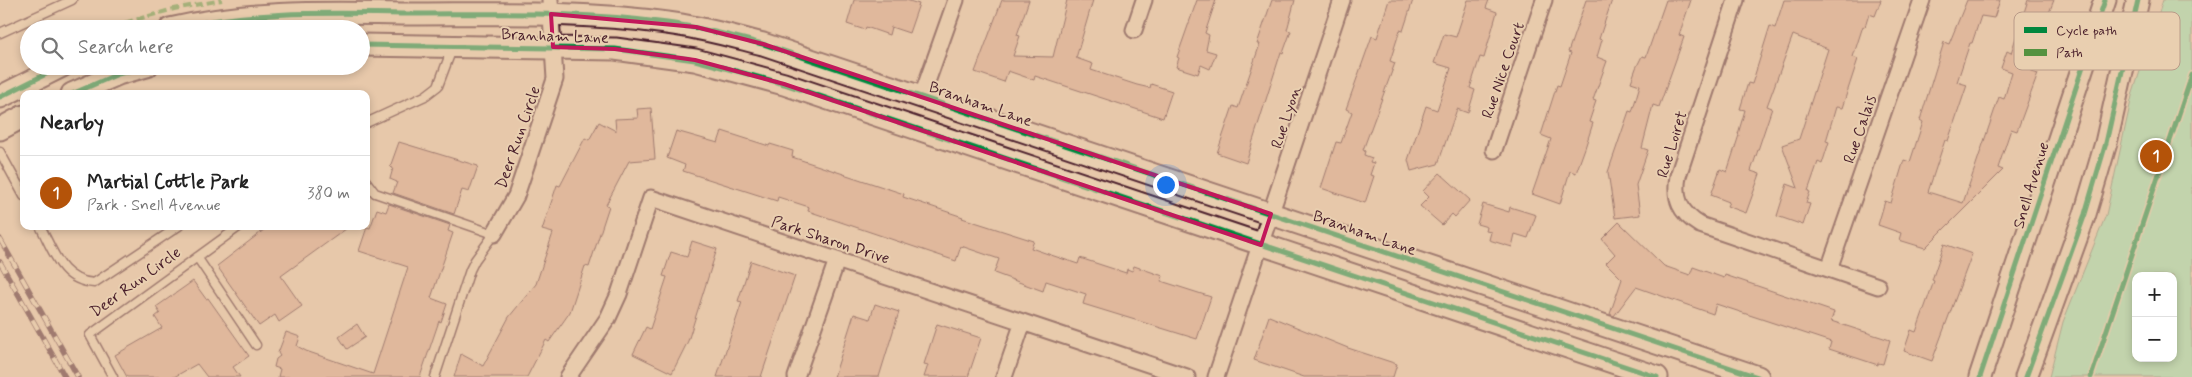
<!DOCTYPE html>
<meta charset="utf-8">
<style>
:root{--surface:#fff;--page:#f2f2f2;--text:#222;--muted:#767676;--line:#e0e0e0;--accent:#b45309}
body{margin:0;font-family:Mynerve,sans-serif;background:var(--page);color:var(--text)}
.controls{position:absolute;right:15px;bottom:15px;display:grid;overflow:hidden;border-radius:10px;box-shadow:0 2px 8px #0003}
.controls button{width:45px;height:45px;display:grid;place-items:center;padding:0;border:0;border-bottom:1px solid var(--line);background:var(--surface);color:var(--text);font:25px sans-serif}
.you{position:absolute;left:1165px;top:184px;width:18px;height:18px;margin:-12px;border:4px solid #fff;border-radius:50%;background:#1a73e8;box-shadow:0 0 0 8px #1a73e833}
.badge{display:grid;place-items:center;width:32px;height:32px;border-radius:50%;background:var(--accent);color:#fff;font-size:16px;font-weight:700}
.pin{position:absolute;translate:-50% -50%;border:2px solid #fff;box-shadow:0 1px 5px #0006}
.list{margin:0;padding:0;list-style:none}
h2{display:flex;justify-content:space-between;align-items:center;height:65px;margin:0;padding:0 20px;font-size:21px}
h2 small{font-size:16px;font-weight:400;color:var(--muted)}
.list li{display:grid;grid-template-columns:32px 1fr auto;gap:15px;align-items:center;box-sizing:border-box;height:75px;padding:0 20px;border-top:1px solid var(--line)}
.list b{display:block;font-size:19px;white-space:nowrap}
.list p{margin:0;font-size:16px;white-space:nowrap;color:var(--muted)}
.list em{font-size:16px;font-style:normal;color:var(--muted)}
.icon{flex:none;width:28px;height:28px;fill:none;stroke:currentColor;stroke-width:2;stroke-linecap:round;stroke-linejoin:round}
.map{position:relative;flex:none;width:2192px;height:377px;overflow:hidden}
.search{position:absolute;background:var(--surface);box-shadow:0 2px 8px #0003;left:20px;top:20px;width:350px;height:55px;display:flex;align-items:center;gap:12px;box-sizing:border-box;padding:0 18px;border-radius:28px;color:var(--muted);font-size:19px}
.panel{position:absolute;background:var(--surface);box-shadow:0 2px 8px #0003;left:20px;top:90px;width:350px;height:140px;border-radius:10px}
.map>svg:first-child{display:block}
</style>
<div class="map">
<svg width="2192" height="377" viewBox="0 0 2192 377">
<rect width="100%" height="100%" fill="#e7c8aa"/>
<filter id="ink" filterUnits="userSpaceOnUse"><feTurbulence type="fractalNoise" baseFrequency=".02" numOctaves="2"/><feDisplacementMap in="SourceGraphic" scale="10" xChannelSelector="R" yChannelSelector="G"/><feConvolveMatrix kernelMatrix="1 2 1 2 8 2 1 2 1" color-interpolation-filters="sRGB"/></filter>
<g filter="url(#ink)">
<path fill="#96dfaf" stroke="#707f6d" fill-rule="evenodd" d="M2163 0H2192V377H2049L2063 322 2106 215 2132 96ZM2136 276H2173V358H2136Z"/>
<path fill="#d7a48c" stroke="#4a1f2b" d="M854 0H906L919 4 909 33 891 27 889 35 866 27 865 30 847 24Z
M1002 0H1029L1017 35 1020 36 1013 56 1053 57 1067 0H1093L1076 58 1093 64 1091 70 1137 85 1150 88 1151 84 1172 91 1163 118 1035 76 1034 80 1008 71 1004 82 975 72Z
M1197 0H1216L1205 33 1209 35 1206 50 1216 53 1210 69 1201 65 1198 74 1176 67 1179 58 1177 57Z
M1272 0H1295L1287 30 1291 31 1283 53 1281 52 1246 163 1217 153 1233 106 1238 108 1260 44H1257Z
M1389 0H1413L1403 31 1400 30 1390 61 1395 63 1363 150 1365 151 1364 155 1372 158 1370 162 1374 163 1370 175 1374 176 1365 203 1321 188 1336 142 1341 143 1352 112 1346 109 1372 36 1377 38Z
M1468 0H1489L1486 8 1497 12 1484 58 1480 57 1470 88 1475 90 1468 113 1457 109 1438 164 1411 171 1408 160 1426 106 1437 110 1451 68 1434 63 1444 34 1456 37Z
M1586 0H1612L1599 39 1602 40 1597 57 1607 61 1593 100 1596 101 1589 122 1593 123 1585 148 1576 173 1570 171 1560 204 1532 194 1551 139 1541 135 1557 85 1560 86 1571 53 1568 52Z
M1666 0H1691L1679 35 1684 37 1659 107 1653 105 1642 148 1648 150 1636 185 1640 215 1615 218 1608 172 1629 111 1632 112 1640 85 1631 82 1636 68 1642 56 1646 57Z
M1784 0H1881L1875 16 1869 14 1865 27 1863 26 1853 57 1858 59 1842 108 1836 107 1826 141 1829 142 1822 164 1818 162 1808 191 1810 192 1806 203 1810 204 1803 225 1777 216 1787 184 1798 188 1782 145 1799 139 1828 49 1793 35 1767 106 1772 108 1751 171 1760 174 1746 213 1727 206 1729 202 1711 195 1720 169 1727 172 1739 135 1738 134 1745 110 1740 109 1748 83 1752 84 1770 26 1775 28Z
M1967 0H2000L1994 18 1981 16 1972 43H1970L1957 82 1967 85 1948 141 1945 140 1928 192 1963 203 1999 97 2004 99 2012 72 2001 68 2007 51 2011 53 2028 0H2054L2036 46 2040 47 2032 72 2038 74 2017 131 2011 129 1998 168 2003 170 1925 248 1899 240 1901 233 1878 225 1885 201 1891 203 1904 160 1910 162 1923 122 1920 120 1944 42 1949 44Z
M651 108 655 159 629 161 606 205 609 206 589 267 585 266 570 312 549 342 546 340 527 377H454L461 354 483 366 509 317 536 284 553 233 542 230 557 185 560 186 585 138 589 140 599 122 616 131 615 119 638 118 637 109Z
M676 131 718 143 722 131 769 146 770 144 793 151 792 157 904 194 903 197 963 217 962 218 1034 241 1031 248 1051 255 1078 264 1080 258 1126 273 1127 269 1132 271 1134 266 1163 276 1161 281 1211 297 1197 339 1083 304 1086 294 1046 281 1043 291 994 273 999 259 961 246 956 261 808 211 809 207 778 197 777 201 683 171 685 165 667 158Z
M399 142 478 166 469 192 462 190 454 214 393 193 397 182 390 179 393 168 390 167Z
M1440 173 1470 200 1455 217 1452 214 1442 225 1420 206 1429 197 1423 191Z
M389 204 450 225 448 231 453 233 431 298 447 304 441 322 439 321 420 377H278L280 369 274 367 276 359 280 356 278 353 286 332 300 337 297 346 306 351 373 374 408 267 359 251 367 227 370 228 377 209 386 212Z
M1483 204 1509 212 1510 207 1536 215 1528 238 1515 234 1512 247 1489 240 1491 232 1486 231 1487 227 1477 224Z
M1619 222 1664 266 1690 275 1693 267 1724 278 1725 275 1834 312 1831 321 1890 340 1883 364 1878 363V365L1829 349 1831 342 1716 304 1713 314 1636 287 1614 316 1610 314 1622 279 1606 263 1615 254 1602 239Z
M269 226H350L281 276 302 306 279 322 275 315 259 326 217 266Z
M692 241 717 249 688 341 672 373 633 354 646 327 650 329 667 277 663 276 671 252 687 257Z
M1944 244 1972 254 1932 361 1904 351 1911 330 1916 332 1934 281 1932 280Z
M751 261 795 276 761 377H717L742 302 738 301Z
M193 281 206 299 208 298 249 356 233 367 240 377H207L197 364 174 377H127L115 355 162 328 155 317 160 313 156 307Z
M875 304 899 312 879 377H834L854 314 870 319Z
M1269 316 1348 348 1397 364 1393 377H1304L1254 360Z
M357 324 365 337 347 349 339 337Z
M937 324 981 338 968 377H924L928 365 924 364Z"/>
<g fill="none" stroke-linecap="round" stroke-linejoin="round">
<defs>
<path id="lane" d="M0 33 72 0
M366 123 425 96 438 86 452 49
M0 152 24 196
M366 181 375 193 494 234 475 260 470 270 435 377
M40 226C54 252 61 281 94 283L179 226
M197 257 256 345
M113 377 90 335 240 226"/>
<path id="street" d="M1736 0 1678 176C1674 199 1680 213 1700 225L1878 286
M1134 30 1144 0
M922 96 956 0
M1494 150 1544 0
M494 234 516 196 555 79 550 0
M1829 269 1922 0
M568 377 608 318 619 294 651 198 1187 377
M796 377 837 260
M1004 377 1023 322
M1216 377 1342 0"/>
<path id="secondary" d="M170 29C249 10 330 13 410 14 496 14 582 11 667 23 700 27 731 36 763 44L1758 377
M361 45 615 49 695 60 784 84 1657 377
M72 94 118 74 147 66
M0 97 62 66
M0 129 24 116
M1980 377 2105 0
M2026 377 2085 214 2106 143 2138 0"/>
</defs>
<use href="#lane" stroke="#4a1f2b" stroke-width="11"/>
<use href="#street" stroke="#4a1f2b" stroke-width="19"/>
<use href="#secondary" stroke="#4a1f2b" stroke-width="25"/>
<use href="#lane" stroke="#e9cfb0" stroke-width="8"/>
<use href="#street" stroke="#e9cfb0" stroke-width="15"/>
<use href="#secondary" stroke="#e9cfb0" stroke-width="21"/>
<defs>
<path id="rail" d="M0 239 78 377
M0 262 65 377"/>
</defs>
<use href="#rail" stroke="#4a1f2b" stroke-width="5.5"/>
<use href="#rail" stroke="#e9cfb0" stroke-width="4" stroke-dasharray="11" stroke-linecap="butt"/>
<path stroke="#549240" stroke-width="4" stroke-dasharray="8 4" stroke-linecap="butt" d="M102 29 174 9 222 0"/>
<defs>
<path id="cycleway" d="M170 29C249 10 330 13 410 14 496 14 582 11 667 23 700 27 731 36 763 44L1758 377
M361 45 615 49 695 60 784 84 1657 377
M72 94 118 74 147 66
M0 97 62 66
M1980 377 2105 0
M2026 377 2085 214 2106 143 2138 0
M2091 377 2192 75"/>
</defs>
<use href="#cycleway" stroke="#e9cfb0" stroke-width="8"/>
<use href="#cycleway" stroke="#00873e" stroke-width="5"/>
</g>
</g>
<path d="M0 0H2192V377H0ZM551 14 696 27 763 44 1271 214 1261 245 784 84 695 60 615 49 553 47Z" fill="#e7c8aa" fill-opacity=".55" fill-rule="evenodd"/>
<path fill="none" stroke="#c2185b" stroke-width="4" stroke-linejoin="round" d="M551 14 696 27 763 44 1271 214 1261 245 784 84 695 60 615 49 553 47Z"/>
<g text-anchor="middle" stroke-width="4" stroke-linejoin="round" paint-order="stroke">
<g font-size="16" fill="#4a1f2b" stroke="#e9cfb0">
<text transform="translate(555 35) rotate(2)" y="6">Branham Lane</text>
<text transform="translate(1502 70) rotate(-71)" y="6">Rue Nice Court</text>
<text transform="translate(981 103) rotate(19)" y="6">Branham Lane</text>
<text transform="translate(1285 117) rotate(-72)" y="6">Rue Lyon</text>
<text transform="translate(1859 129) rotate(-71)" y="6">Rue Calais</text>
<text transform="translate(517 137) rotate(-71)" y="6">Deer Run Circle</text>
<text transform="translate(1671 144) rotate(-73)" y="6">Rue Loiret</text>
<text transform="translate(2030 185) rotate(-73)" y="6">Snell Avenue</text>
<text transform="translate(1365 232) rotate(19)" y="6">Branham Lane</text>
<text transform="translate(831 239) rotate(18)" y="6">Park Sharon Drive</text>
<text transform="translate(135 281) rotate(-36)" y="6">Deer Run Circle</text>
</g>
</g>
<rect x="2014" y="12" width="166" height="58" rx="8" fill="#e9cfb0" stroke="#b99a88" stroke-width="1"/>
<rect x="2024" y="27" width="23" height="6" fill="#00873e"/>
<rect x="2024" y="49" width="23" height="7" fill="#549240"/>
<g font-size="14" fill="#4a1f2b">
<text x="2056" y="35">Cycle path</text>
<text x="2056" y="57">Path</text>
</g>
</svg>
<div class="controls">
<button>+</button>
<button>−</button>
</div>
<div class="you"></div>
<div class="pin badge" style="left:2156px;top:156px">1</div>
<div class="search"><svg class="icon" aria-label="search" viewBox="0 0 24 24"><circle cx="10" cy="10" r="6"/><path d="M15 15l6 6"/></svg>Search here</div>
<section class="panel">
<h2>Nearby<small></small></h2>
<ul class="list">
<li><span class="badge">1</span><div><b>Martial Cottle Park</b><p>Park · Snell Avenue</p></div><em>380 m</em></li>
</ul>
</section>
</div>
